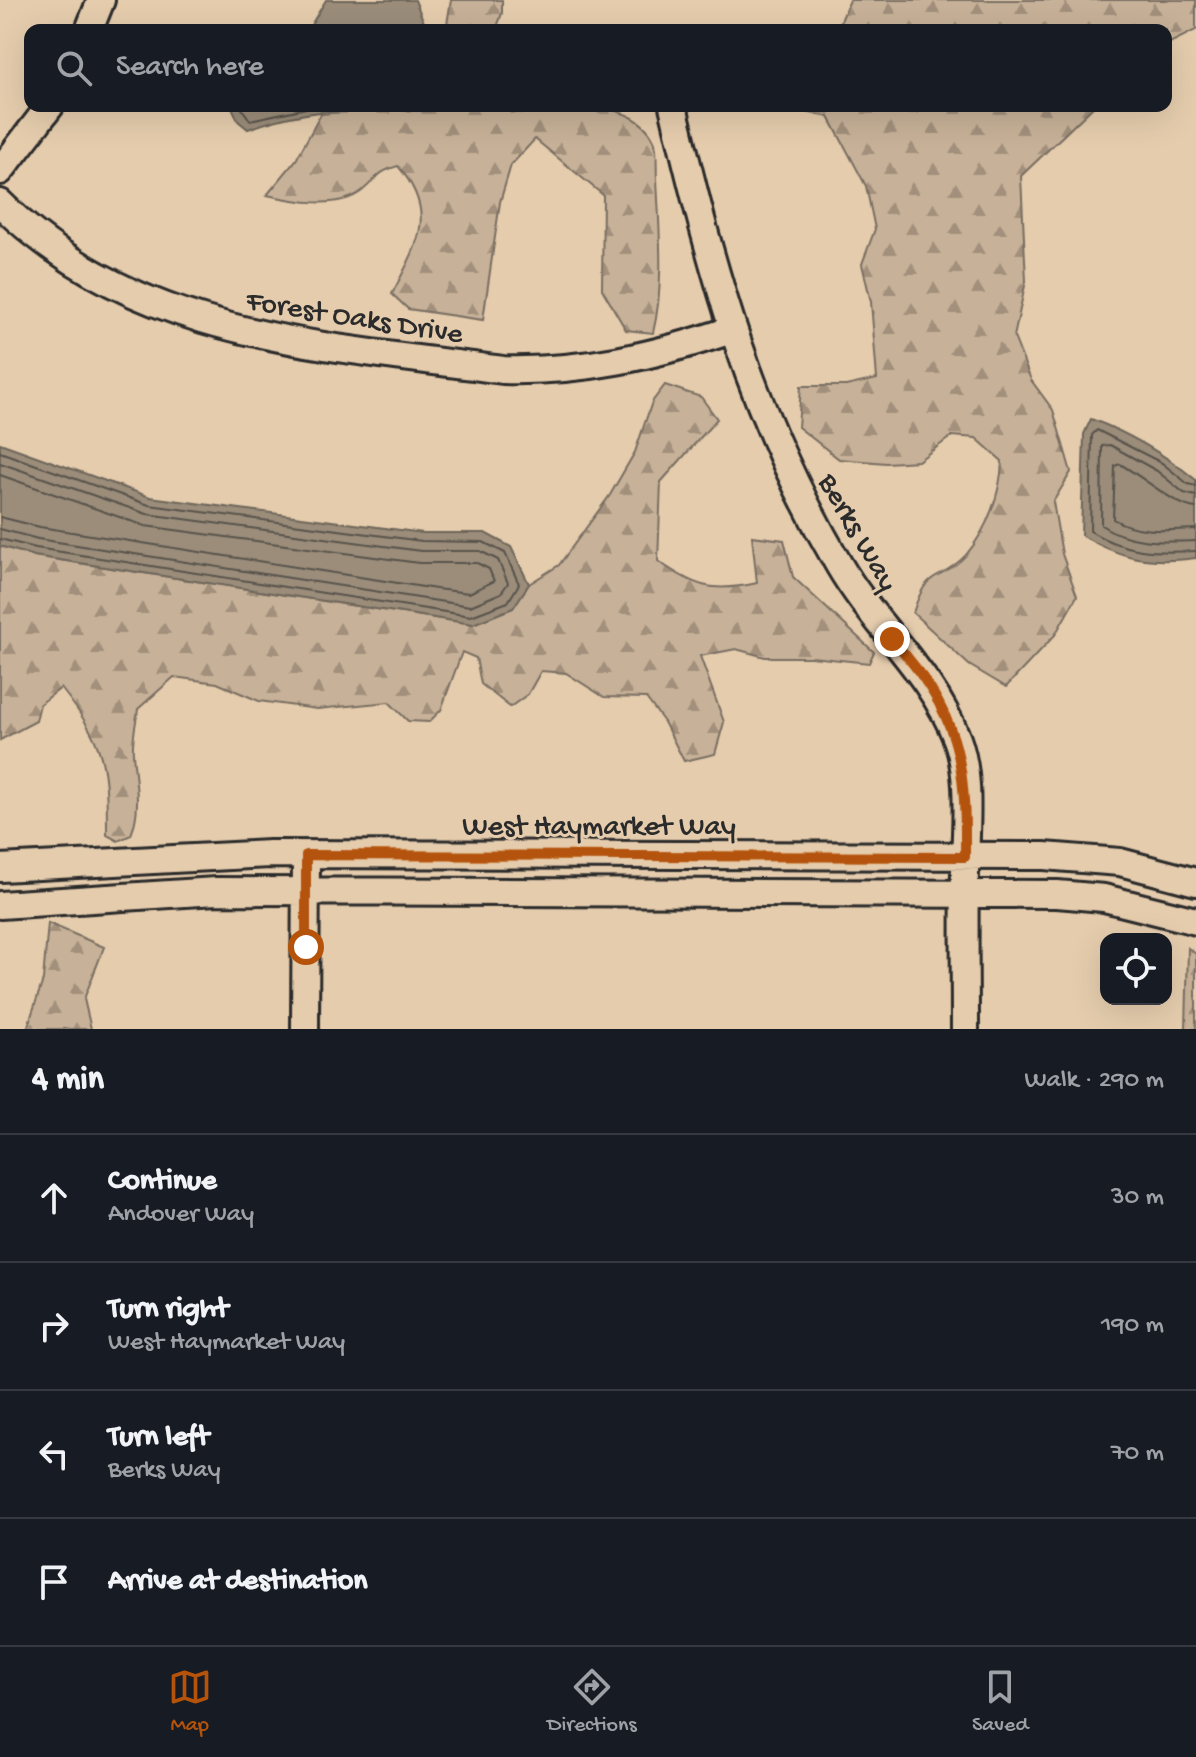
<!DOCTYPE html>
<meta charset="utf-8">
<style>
:root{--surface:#171b24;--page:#242831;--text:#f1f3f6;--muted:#9ea1a6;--line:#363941;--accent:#b45309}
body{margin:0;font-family:"Gochi Hand",sans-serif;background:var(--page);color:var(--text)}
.controls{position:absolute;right:24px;bottom:24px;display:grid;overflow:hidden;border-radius:16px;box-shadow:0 8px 32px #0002}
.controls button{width:72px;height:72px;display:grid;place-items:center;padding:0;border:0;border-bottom:2px solid var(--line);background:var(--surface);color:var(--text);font:40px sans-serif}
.stop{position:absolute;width:24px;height:24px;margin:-18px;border:6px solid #b45309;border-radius:50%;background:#fff}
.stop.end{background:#b45309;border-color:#fff;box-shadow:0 2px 8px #0008}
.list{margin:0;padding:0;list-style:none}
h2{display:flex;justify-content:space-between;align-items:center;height:104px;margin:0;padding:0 32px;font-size:34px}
h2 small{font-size:26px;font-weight:400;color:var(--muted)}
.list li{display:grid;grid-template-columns:52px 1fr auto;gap:24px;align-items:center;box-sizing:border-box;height:128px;padding:0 32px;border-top:2px solid var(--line)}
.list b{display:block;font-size:30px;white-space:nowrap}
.list p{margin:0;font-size:26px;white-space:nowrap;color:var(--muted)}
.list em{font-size:26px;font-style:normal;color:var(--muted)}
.icon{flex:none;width:44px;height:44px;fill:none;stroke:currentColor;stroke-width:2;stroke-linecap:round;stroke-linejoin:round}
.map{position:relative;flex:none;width:1196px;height:1029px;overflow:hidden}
.search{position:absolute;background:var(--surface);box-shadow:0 8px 32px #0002;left:24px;right:24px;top:24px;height:88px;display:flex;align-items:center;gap:20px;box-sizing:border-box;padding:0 28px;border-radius:16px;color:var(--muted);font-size:30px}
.sheet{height:616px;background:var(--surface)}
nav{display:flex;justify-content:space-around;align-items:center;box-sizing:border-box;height:112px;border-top:2px solid var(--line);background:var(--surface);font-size:22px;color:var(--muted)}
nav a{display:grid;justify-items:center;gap:4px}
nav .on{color:var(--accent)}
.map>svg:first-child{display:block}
</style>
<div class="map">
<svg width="1196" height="1029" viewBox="0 0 1196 1029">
<defs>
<pattern id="forest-firs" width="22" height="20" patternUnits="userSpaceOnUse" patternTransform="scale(2)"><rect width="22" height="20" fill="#c7b198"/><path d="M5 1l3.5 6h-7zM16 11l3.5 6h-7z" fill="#a2907c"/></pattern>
</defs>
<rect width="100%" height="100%" fill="#e5ccad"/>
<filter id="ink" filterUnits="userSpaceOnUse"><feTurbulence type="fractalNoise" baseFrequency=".0125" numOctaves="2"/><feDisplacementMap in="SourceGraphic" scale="16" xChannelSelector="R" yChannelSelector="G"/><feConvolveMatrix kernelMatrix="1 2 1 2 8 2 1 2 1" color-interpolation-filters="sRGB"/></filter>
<g filter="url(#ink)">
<path fill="url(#forest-firs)" stroke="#796e62" stroke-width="2" d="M451 0H502V13L496 30H446Z
M850 0H1196V30L1166 45V30H837Z
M454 106H591C615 109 643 116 654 140 658 150 656 167 657 178 659 229 665 283 653 333L626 330 602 289 603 195 535 139 511 165 500 202 483 320 408 309 392 294C417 245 439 214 398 166 375 173 379 177 362 191 338 210 294 201 267 195L296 160 321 114 371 109 427 111Z
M807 106H1094L1021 176 1026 281 1014 337 1031 380 1053 410 1071 472 1053 502 1062 554 1077 596 1055 635 1006 687 969 665 913 613C928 564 939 584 966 555 987 530 1001 493 1002 461L976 438 952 436 918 461 886 463 839 459 798 427 801 386H846L877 379 871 302 862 264 875 229 866 186 829 117 805 112Z
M665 385 701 397 717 419 661 482 658 561C695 587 712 593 757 583L752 536 784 540 793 577 874 652 869 663 811 657H765L736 649 700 656 724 722 715 754 684 761 664 722 646 698 604 697 566 673 541 671 528 694 510 707 481 684 476 658 462 652 441 710 429 722 408 721 389 702 317 709 259 701 217 683 174 677 138 709C136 723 132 739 133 753 135 782 142 807 131 835L118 841 107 835C107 765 106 745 61 688L40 704 36 721 0 740V546L34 556 473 624 513 608 529 584 559 565 610 495 635 452 652 402Z
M48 923 104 947 84 999 91 1029H27L43 980Z
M1188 948 1196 954V1029H1186Z"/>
<path fill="#9b8d7a" stroke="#6e665a" stroke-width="2" d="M326 0H415L427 30H308Z
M454 106C427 113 400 109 372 109 332 109 286 115 248 129L238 121 232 107Z
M1091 419C1131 434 1164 454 1196 480V558C1148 564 1122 559 1081 535L1084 434Z
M0 443 150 497 423 533H485L511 547 529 584 513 608 473 624 34 556 0 546Z"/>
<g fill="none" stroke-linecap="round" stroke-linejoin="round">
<path stroke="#58524b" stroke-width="2" d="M240 106 250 120 316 106
M0 452 149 505 422 541 483 542 505 553 519 584 508 602 471 616 36 548 0 539
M0 463 147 514 421 551H480L498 560 508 583 501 593 470 606 38 539 0 529
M0 475 145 526 419 563H477L489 569 494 581 469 593 436 589 40 527 0 517
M1196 486 1188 484 1162 463 1097 430 1092 435 1090 531C1126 553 1155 553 1196 551
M1196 496 1184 493 1157 471 1110 445 1102 446 1101 525C1130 544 1162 542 1196 541
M1196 508C1177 507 1140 475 1120 464L1115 466 1113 519C1138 534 1169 530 1196 529"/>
<defs>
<path id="minor" d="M89 30 101 0
M673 106C713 275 750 413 839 565 875 627 931 671 957 739 972 779 965 830 965 872 964 924 965 977 965 1029
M0 171 50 106
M0 203C137 339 323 345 503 370 583 372 655 356 731 330
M0 868 270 854 1044 856 1120 862 1196 882
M0 905 216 891 1057 894 1104 898 1196 921
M305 1029 306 855"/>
</defs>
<use href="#minor" stroke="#2b2b2b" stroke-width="32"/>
<use href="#minor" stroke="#e5ccad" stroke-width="26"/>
</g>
</g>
<g fill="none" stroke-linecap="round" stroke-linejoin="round" filter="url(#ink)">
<path stroke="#b45309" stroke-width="10" d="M306 947V855L965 857C966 759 959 714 892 639"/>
</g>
<g text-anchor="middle" stroke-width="6" stroke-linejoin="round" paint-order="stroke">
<g font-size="30" fill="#2b2b2b" stroke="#e5ccad">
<text transform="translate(355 315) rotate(9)" y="10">Forest Oaks Drive</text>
<text transform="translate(860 531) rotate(60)" y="10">Berks Way</text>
<text x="599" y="834">West Haymarket Way</text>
</g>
</g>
</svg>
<div class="controls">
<button><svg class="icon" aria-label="locate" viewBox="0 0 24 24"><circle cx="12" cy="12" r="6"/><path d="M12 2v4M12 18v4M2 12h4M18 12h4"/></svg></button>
</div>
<div class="stop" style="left:306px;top:947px"></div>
<div class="stop end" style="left:892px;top:639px"></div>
<div class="search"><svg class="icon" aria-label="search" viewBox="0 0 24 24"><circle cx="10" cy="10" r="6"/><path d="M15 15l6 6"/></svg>Search here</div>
</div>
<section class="sheet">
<h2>4 min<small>Walk · 290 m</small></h2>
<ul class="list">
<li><svg class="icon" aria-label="ahead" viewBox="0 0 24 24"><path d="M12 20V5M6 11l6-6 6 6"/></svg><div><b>Continue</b><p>Andover Way</p></div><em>30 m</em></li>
<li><svg class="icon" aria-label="right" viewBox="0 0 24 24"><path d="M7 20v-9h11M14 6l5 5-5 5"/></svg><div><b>Turn right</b><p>West Haymarket Way</p></div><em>190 m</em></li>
<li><svg class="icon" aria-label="left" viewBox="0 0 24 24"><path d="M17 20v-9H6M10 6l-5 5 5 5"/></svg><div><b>Turn left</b><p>Berks Way</p></div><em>70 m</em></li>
<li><svg class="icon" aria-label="arrive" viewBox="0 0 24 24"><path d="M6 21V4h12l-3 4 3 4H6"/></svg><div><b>Arrive at destination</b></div></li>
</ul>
</section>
<nav>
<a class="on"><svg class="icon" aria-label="map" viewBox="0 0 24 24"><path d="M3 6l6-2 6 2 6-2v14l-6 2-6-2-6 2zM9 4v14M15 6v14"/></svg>Map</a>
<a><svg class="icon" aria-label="directions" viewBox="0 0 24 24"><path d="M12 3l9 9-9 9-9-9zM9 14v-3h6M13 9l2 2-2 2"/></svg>Directions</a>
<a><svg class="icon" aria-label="saved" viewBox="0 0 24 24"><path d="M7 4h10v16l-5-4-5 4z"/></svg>Saved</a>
</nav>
